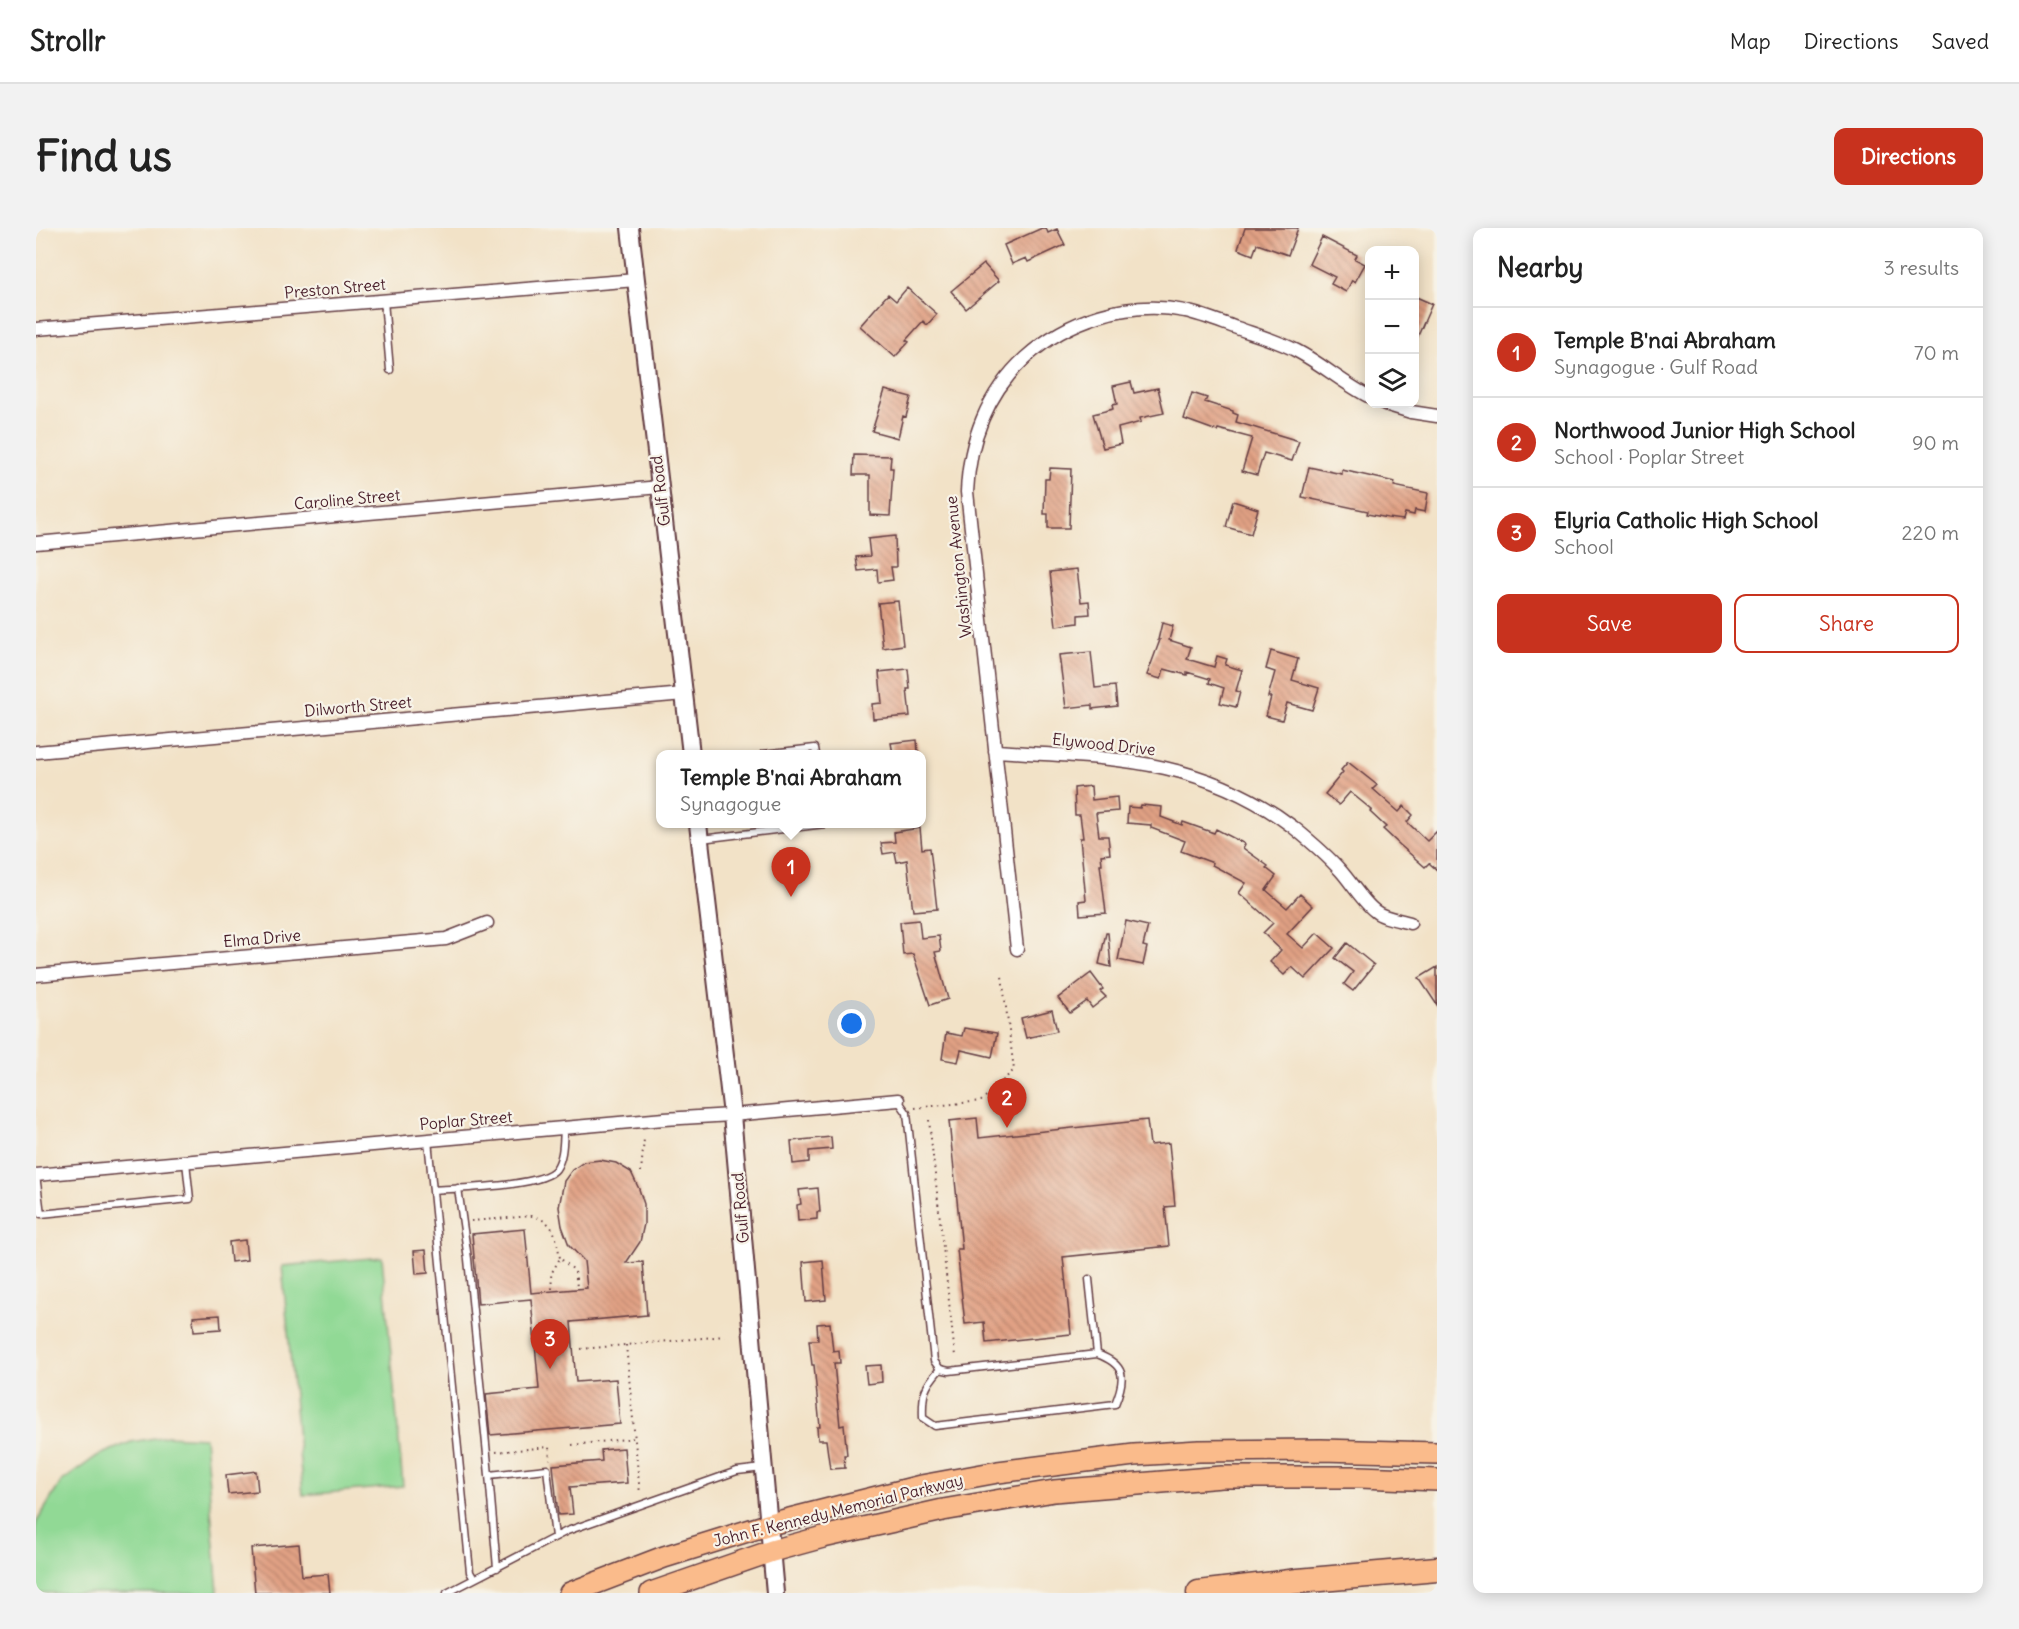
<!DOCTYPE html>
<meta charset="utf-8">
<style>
:root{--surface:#fff;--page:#f2f2f2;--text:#222;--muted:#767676;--line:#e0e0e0;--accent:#c8321e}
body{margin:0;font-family:Delius,sans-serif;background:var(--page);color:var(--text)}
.controls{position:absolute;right:18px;top:18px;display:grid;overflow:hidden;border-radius:12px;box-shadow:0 3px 15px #0003}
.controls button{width:54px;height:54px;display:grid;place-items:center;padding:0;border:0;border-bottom:2px solid var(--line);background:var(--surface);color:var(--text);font:30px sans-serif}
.you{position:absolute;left:816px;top:796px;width:21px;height:21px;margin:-15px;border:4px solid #fff;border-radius:50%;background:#1a73e8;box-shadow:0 0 0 9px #1a73e833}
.badge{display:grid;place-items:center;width:39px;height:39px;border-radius:50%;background:var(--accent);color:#fff;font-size:20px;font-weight:700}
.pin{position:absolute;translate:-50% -50px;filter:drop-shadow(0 2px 3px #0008)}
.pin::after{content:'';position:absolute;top:32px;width:21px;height:18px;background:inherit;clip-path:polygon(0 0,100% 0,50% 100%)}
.popup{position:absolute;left:620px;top:522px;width:270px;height:78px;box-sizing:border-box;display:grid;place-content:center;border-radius:12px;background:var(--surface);filter:drop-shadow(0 2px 4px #0005);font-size:20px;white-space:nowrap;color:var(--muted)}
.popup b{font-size:22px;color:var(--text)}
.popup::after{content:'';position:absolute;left:50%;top:100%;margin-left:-12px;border:12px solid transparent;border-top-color:var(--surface)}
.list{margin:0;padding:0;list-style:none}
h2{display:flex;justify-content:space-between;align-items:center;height:78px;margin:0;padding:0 24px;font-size:26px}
h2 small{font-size:20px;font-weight:400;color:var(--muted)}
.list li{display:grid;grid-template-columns:39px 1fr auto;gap:18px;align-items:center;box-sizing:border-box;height:90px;padding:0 24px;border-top:2px solid var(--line)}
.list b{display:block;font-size:22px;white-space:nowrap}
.list p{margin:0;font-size:20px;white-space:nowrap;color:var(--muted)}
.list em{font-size:20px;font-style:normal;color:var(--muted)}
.actions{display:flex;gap:12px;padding:18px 24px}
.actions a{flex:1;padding:14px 0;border:2px solid var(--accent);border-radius:12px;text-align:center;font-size:21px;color:var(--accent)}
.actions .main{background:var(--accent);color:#fff}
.icon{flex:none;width:33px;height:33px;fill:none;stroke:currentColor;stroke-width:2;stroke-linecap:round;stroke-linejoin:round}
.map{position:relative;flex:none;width:1401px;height:1365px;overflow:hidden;border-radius:12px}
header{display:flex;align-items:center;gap:36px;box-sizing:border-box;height:84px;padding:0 30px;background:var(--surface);border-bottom:2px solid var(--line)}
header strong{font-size:28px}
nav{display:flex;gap:33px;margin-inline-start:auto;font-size:21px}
.intro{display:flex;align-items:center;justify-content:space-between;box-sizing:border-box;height:144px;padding:0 36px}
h1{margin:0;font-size:42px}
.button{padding:15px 27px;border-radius:12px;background:var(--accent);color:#fff;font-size:21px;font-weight:700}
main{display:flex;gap:36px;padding:0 36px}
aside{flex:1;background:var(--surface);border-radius:12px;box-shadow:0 3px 15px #0003}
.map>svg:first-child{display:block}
</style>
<header>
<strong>Strollr</strong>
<nav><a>Map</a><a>Directions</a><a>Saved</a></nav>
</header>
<div class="intro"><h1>Find us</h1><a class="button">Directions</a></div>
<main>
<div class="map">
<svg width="1401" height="1365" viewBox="0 0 1401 1365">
<defs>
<pattern id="building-back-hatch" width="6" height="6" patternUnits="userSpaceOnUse" patternTransform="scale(1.5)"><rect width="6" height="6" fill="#e1a184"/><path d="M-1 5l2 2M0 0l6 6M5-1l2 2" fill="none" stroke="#b8836c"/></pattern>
</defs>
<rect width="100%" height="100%" fill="#f7f3e8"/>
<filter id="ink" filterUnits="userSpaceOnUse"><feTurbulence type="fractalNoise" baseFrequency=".0167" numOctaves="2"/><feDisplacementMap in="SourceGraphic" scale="12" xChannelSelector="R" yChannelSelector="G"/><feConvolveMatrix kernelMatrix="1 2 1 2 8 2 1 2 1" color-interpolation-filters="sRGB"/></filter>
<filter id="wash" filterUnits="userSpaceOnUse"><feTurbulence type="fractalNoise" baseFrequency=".008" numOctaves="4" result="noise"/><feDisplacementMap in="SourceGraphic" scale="24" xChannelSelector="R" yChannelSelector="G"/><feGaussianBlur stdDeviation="1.35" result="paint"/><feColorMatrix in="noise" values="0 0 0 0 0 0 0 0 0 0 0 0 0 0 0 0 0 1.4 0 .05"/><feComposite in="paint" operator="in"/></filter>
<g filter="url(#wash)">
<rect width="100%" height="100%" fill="#f2e2c7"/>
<path fill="#91d995" stroke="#6e7c60" stroke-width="1.5" d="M346 1029 367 1258 267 1267 246 1038Z
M131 1208 169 1210 182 1365H0V1295L25 1254 61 1228 95 1214Z"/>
<g id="blocks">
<path fill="url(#building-back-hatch)" d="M1006 0H1010L1012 5 1021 1 1029 17 992 34 990 30 976 36 968 17Z
M1209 0H1262L1252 27 1221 16 1217 27 1202 21Z
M1286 9 1321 27 1319 31 1329 36 1319 54 1316 52 1310 64 1295 56 1299 49 1273 36Z
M948 36 963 53 930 81 915 63Z
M871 60 901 86 891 97 887 93 870 112 873 114 859 129 824 98 852 66 860 73Z
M1378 68 1396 76 1378 117Z
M1095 154 1098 165 1122 160 1128 185 1104 190 1105 194 1082 200 1085 216 1067 220 1057 186 1077 181 1076 177 1081 176 1077 158Z
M849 162 875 169 870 189 867 188 862 210 836 203Z
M1156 165 1171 170 1169 174 1197 183V185L1202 187 1200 194 1263 213 1256 233 1228 225 1221 247 1206 243 1216 210 1182 201 1181 203 1148 191Z
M818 227 855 228 854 240H857L854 288 834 287V247H817Z
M1273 239 1306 246V242L1359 254 1358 258 1392 265 1389 284 1379 282 1378 287 1369 285 1367 292 1352 290 1331 286 1332 283 1266 269Z
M1014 240 1035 241 1033 300H1012V286H1008L1009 251H1013Z
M1197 273 1222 281 1215 306 1190 299Z
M859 308 860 339H855L857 352 842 354 841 341 822 343 820 329 834 328 832 311Z
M1041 341 1045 374 1053 373 1054 386 1042 387V395L1020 398 1014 344Z
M862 373 867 417 847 420 842 375Z
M1126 395 1137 398 1133 412 1155 419 1151 431 1178 439 1181 428 1191 431 1189 437 1206 442 1200 463 1204 464 1200 479 1184 475 1188 460 1173 455 1174 451 1151 444V447L1128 441 1125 451 1111 447 1124 412H1122Z
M1235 423 1262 431 1256 452 1283 460 1276 482 1251 475 1246 492 1230 488 1235 469H1232L1239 444 1230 441Z
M1055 424 1059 460 1079 458 1081 478 1056 481V477L1030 480 1023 427Z
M872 441 874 461H871L874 488 837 491 836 476 846 475 843 444Z
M881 512 882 524 875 525V526H857L855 515Z
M1312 534 1341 557 1337 561 1363 584 1368 578 1377 587 1371 594 1391 613 1401 603V642L1393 635 1389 639 1364 617 1347 601 1350 599 1334 584 1336 582 1314 564 1303 577 1289 566 1307 544 1305 542Z
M1055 558 1056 572 1081 569 1082 583 1060 585 1063 608H1072L1074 626 1065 627 1066 636H1064L1070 685 1044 687 1043 673 1050 672 1044 610H1047L1044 587H1039L1038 560Z
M1105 577 1126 579 1125 589 1146 597 1147 594 1178 605 1180 601 1209 616 1207 620 1232 638 1230 640 1240 648 1230 662 1251 680 1264 666 1277 678 1251 706 1267 720 1281 705 1298 720 1269 751 1256 739 1248 747 1234 734 1245 722 1227 705 1237 695 1203 665 1210 655 1176 637 1177 635 1145 623 1149 613 1115 600V597L1091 595 1092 579 1104 580Z
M884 600 886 621 894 620 901 681 877 683 871 632 861 634 859 624 847 626 845 615 859 614 858 604Z
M883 692 885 710 903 708 905 723 899 724 912 771 894 777 877 726 867 727 864 694Z
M1090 693 1112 698 1107 718 1111 719 1107 737 1082 732Z
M1070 705H1072L1075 739 1063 736Z
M1311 715 1338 737 1317 763 1308 756 1317 744 1299 730Z
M1401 739V777L1383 750Z
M1055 745 1067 761 1064 763 1070 769 1056 780 1051 773 1034 785 1022 770Z
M1016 782 1021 803 990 810 985 790Z
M928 800 961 805 956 829 925 822 922 834 906 831 910 805 926 808Z
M941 890 943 910 1111 892 1114 917 1133 915 1139 978 1129 979 1133 1018 1027 1029 1035 1106 950 1115 948 1094 929 1096 921 1021H926L913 893Z
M795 909 796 921 773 923V934L757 936 755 913Z
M564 932 580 935 595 944 603 961 608 976V996L604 1014 590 1035 607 1034 611 1087 535 1094 540 1154 580 1151 584 1196 454 1207 450 1166 503 1161 495 1071 442 1076 436 1006 489 1001 495 1065 551 1060 548 1033 533 1017 526 998 523 979 528 953 536 942 548 934Z
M782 960 784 984H781V991L762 993 761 977 765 976 763 962Z
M209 1012 211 1032 195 1034 193 1014Z
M390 1022 392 1045 380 1046 378 1023Z
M787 1032 790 1072 770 1074 767 1034Z
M184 1087 185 1101 158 1103 157 1089Z
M794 1095 797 1123 803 1122 804 1135H798L804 1198 808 1197 811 1227H808L809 1240 794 1241 790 1212H782L781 1199H784L778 1137H776L773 1112H782L781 1096Z
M845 1137 846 1154 831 1156 829 1138Z
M588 1220 591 1255 534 1259 537 1286 522 1287 517 1237 566 1233 565 1222Z
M220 1243 222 1263 192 1266 190 1247Z
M263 1316 266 1348 292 1346 294 1365H219L215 1320Z"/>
</g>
</g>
<g filter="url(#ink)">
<use href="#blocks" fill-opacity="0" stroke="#633c42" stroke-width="1.5"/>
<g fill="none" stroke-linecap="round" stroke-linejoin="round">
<defs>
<path id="service" d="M348 73 354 142
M727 526 779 520 780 526
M665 611 789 596
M862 872 871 885 898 1133 904 1141 913 1143 1061 1126 1053 1051
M392 912 434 1344 438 1351
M0 947 5 986 154 971 150 934
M422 960 432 1031 453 1247
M397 962C422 960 507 959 520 941 528 929 527 913 528 900
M904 1141C888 1159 886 1166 887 1190L899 1198 1079 1176C1090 1149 1090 1137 1061 1126
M461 1340 453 1247 511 1241 519 1309
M411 1365 531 1303 701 1243 727 1240"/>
<path id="minor" d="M0 101 600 52
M1349 176 1375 184 1401 188
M0 315 624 259
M959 523C1070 530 1163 528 1257 599 1273 612 1290 626 1304 642 1315 654 1327 674 1339 683 1347 690 1364 692 1374 695
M0 524 648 466
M981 721 931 264C933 213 951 165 989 130 1032 91 1092 72 1149 83 1167 87 1184 94 1201 100 1221 107 1242 113 1261 123 1286 136 1308 156 1334 169
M0 747 410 711 451 695
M0 947 628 891 696 887 862 872"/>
<path id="tertiary" d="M594 0 655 526
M662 596 696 887 739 1365"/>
<path id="trunk" d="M534 1365 628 1329 734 1296 885 1258 962 1244 1098 1227 1163 1223 1285 1222 1401 1225
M615 1365 736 1323 787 1309 907 1282 1018 1263 1186 1249H1324L1401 1252"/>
<path id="motorway" d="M1163 1365 1262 1353 1401 1341"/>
</defs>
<use href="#service" stroke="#633c42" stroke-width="9"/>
<use href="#minor" stroke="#633c42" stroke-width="15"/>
<use href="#tertiary" stroke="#633c42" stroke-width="20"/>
<use href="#trunk" stroke="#633c42" stroke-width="24"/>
<use href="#motorway" stroke="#633c42" stroke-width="27"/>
<path stroke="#633c42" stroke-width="2" stroke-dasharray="1.5 4.5" stroke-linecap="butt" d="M879 880 945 873 978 842 966 748
M893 892 919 1128
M605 944 608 911
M435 993 496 988C520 994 520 1009 524 1030
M516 1061 515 1046 524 1030 539 1043 541 1059
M590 1117 604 1266
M545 1121 689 1108
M536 1217 599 1210
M460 1224 513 1219 514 1232"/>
<use href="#service" stroke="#fff" stroke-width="6"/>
<use href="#minor" stroke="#fff" stroke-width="12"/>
<use href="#tertiary" stroke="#fff" stroke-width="16"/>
<use href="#trunk" stroke="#fabb8b" stroke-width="21"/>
<use href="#motorway" stroke="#fabb8b" stroke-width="24"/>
</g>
</g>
<g text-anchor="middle" stroke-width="4.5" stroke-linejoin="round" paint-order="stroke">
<g font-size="16" fill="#4a1f2b" stroke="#f7f3e8">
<text transform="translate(299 60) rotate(-5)" y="6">Preston Street</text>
<text transform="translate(624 263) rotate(-97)" y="6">Gulf Road</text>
<text transform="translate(311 271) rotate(-5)" y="6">Caroline Street</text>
<text transform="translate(922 339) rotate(-96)" y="6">Washington Avenue</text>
<text transform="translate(322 478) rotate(-5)" y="6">Dilworth Street</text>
<text transform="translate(1068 516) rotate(6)" y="6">Elywood Drive</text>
<text transform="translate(226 710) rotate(-5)" y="6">Elma Drive</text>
<text transform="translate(430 892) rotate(-5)" y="6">Poplar Street</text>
<text transform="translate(704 980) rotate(-95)" y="6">Gulf Road</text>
<text transform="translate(802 1282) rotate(-14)" y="6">John F. Kennedy Memorial Parkway</text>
</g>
</g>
</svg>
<div class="controls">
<button>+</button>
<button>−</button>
<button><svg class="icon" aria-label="layers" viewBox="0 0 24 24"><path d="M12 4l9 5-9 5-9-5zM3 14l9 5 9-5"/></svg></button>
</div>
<div class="you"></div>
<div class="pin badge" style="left:755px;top:669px">1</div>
<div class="popup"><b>Temple B'nai Abraham</b>Synagogue</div>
<div class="pin badge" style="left:971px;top:900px">2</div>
<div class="pin badge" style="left:514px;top:1141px">3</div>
</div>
<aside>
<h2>Nearby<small>3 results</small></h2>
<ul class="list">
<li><span class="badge">1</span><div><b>Temple B'nai Abraham</b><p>Synagogue · Gulf Road</p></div><em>70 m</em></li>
<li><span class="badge">2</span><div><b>Northwood Junior High School</b><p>School · Poplar Street</p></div><em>90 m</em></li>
<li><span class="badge">3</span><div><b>Elyria Catholic High School</b><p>School</p></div><em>220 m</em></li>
</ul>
<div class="actions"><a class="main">Save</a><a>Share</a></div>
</aside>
</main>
